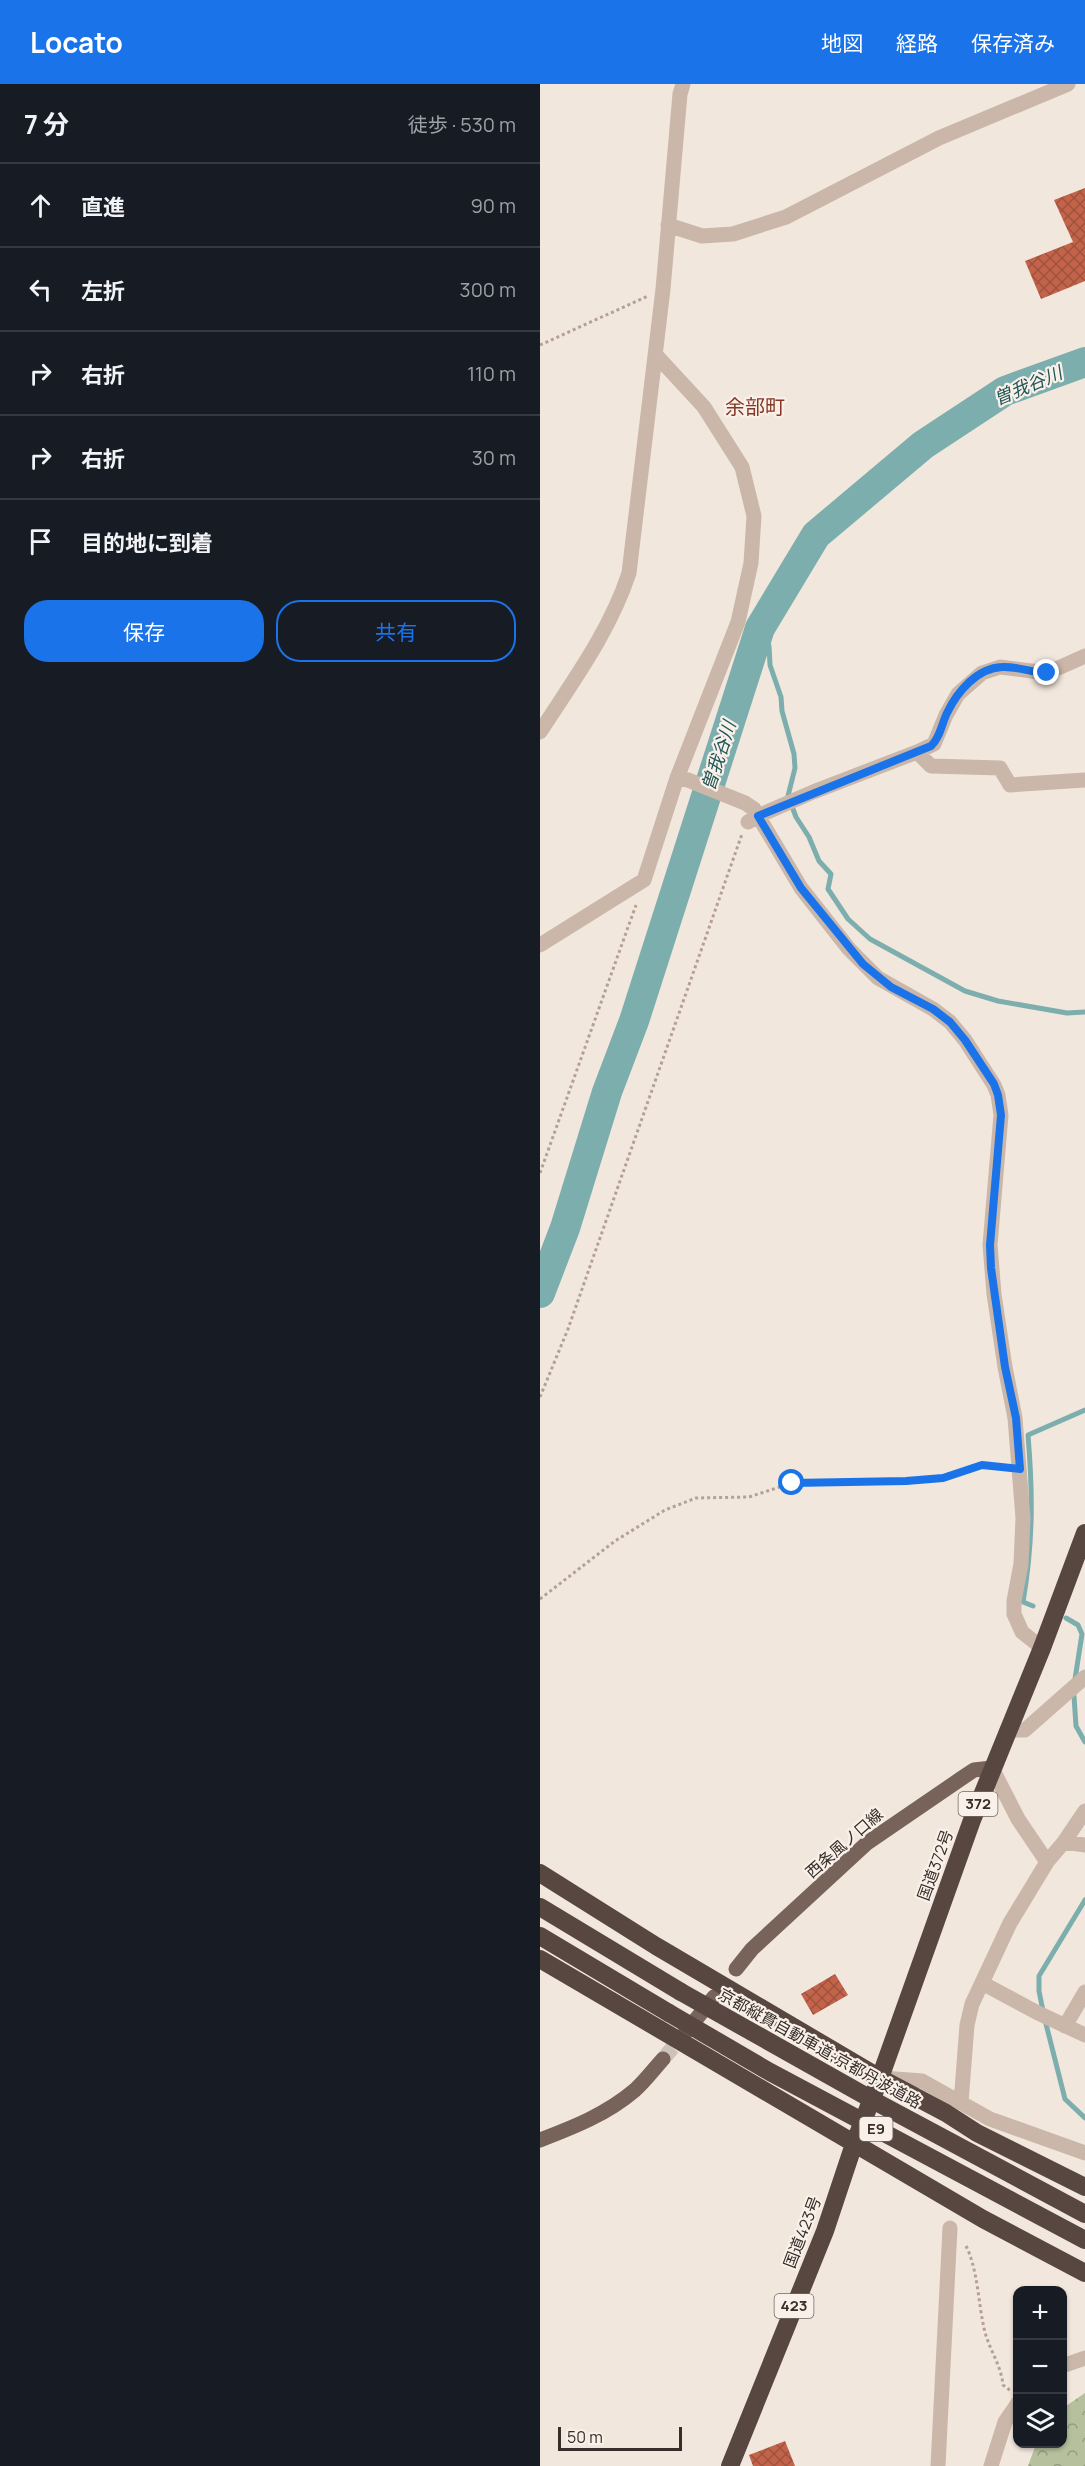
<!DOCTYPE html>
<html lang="ja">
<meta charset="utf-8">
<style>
:root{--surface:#171b24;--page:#20242c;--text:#f1f3f6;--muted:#9ea1a6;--line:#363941;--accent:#1a73e8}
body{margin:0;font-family:Manrope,"Noto Sans JP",sans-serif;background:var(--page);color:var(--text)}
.controls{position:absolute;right:18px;bottom:18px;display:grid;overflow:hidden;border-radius:12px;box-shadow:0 2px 4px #0004}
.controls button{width:54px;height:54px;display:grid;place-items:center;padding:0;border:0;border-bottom:2px solid var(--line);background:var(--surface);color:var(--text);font:30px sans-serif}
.scale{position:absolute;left:18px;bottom:15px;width:124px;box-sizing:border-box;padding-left:6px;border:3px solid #372d29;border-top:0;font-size:16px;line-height:21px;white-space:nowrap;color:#372d29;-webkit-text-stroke:4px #f9f1e9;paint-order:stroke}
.stop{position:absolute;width:18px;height:18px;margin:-14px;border:4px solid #1a73e8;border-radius:50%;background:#fff}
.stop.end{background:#1a73e8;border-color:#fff;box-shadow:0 2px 6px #0008}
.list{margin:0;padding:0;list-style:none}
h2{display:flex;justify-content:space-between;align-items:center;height:78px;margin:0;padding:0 24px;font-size:26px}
h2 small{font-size:20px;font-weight:400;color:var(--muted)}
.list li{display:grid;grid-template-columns:39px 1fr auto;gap:18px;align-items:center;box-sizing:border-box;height:84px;padding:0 24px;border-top:2px solid var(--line)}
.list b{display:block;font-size:22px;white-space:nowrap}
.list em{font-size:20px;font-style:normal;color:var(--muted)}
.actions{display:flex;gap:12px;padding:18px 24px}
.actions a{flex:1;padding:14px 0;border:2px solid var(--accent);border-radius:24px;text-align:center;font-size:21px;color:var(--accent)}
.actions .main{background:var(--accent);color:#fff}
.icon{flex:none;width:33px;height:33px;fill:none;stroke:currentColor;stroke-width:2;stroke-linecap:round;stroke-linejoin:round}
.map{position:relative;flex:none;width:545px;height:2382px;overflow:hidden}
header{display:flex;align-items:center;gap:36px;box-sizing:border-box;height:84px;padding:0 30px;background:var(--accent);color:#fff}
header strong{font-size:28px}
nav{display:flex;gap:33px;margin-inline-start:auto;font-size:21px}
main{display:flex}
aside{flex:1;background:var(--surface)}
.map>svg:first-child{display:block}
</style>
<header>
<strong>Locato</strong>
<nav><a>地図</a><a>経路</a><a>保存済み</a></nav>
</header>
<main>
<aside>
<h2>7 分<small>徒歩 · 530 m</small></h2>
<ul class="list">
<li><svg class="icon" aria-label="ahead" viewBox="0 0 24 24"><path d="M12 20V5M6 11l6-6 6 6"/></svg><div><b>直進</b></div><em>90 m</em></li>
<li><svg class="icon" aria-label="left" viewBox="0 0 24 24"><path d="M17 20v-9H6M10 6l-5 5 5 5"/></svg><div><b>左折</b></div><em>300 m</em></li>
<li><svg class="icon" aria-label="right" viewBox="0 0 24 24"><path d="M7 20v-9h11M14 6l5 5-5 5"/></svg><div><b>右折</b></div><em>110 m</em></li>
<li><svg class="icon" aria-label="right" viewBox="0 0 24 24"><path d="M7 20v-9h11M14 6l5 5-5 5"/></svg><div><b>右折</b></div><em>30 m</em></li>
<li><svg class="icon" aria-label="arrive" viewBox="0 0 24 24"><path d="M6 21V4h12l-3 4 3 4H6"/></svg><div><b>目的地に到着</b></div></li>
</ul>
<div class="actions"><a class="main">保存</a><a>共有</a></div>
</aside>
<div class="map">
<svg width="545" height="2382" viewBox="0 0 545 2382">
<defs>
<pattern id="forest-crowns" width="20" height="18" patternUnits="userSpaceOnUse" patternTransform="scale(1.5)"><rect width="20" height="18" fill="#b6c09d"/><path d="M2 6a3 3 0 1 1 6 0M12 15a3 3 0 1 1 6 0" fill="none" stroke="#959c80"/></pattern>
<pattern id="building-cross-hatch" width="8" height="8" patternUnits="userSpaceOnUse" patternTransform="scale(1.5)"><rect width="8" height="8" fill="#c3634a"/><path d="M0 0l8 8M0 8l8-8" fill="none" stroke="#9f523e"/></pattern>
</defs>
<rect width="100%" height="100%" fill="#f2e7dd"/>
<path fill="url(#forest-crowns)" d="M545 2309V2382H488L496 2360H522L523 2324Z"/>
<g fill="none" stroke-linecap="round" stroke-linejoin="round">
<path stroke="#7daeae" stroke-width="5" d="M220 544 229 562 230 581 241 613 242 627 254 670 255 684 248 712 256 733 269 753 279 777 291 790 288 805 308 835 330 855 425 907 458 917 527 929 545 928
M493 1522 483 1518C493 1459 493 1411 488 1351L545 1326
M526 1534 538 1541 542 1550 535 1595
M534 1612 536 1642 545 1658
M503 1927 499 1907V1892L545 1816
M505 1936 525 2015 545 2034"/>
<path stroke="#7daeae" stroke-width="30" d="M0 1209 25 1144 67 1008 94 937 220 544 276 451 383 361 465 307 545 278"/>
</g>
<path fill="url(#building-cross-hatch)" d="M545 104V197L501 215 485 177 533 158 514 116Z
M295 1890 308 1911 273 1931 261 1910Z
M245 2357 255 2382H213L209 2371Z"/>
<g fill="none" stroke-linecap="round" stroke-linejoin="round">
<path stroke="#cdc2b9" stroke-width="15" stroke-dasharray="15 8" stroke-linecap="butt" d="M123 1975 145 1949"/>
<path stroke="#b5a193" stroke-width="3" stroke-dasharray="3 3" stroke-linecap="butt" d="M0 261 108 212
M0 1089 96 821
M0 1313 28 1245 202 750
M0 1515 75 1457 125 1426 156 1414 209 1413 252 1399 366 1397 403 1394 443 1381 464 1382
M426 2162C438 2186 438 2218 444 2244 448 2264 461 2280 463 2301L471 2307"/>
<path stroke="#cab7a9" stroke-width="15" d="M128 141 162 152 193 150 246 133 399 54 528 0
M0 648C33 597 70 547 89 489L123 205 140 10 143 0
M377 668 394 660 406 631 418 610 442 589 460 583 507 589 545 572
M137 694 148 696 205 719 214 725 261 804 309 865 338 894 393 925 410 938 425 956 454 1001 458 1011 461 1031 450 1161 454 1210 465 1283 475 1334 483 1434 481 1480 474 1517V1530L482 1548 502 1564
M208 738 218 732 273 708 377 668 391 682 460 684 470 701 545 696
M0 861 104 796 137 694 198 538 211 479 214 432 202 383 164 323 116 271
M467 1646H485L545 1593
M452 1684 478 1735 507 1778
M524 1758 545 1761
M442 1899 498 1929 545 1951
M525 1942 545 1908
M343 1994 382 1997 450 2035 545 2069
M421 2019 427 1941 432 1920 470 1839 507 1778 524 1758 545 1727
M522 2282 545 2274
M398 2382 410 2144
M451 2382 465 2338 478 2319"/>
<path stroke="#78635a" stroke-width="15" d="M196 1885 212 1865 327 1759 422 1694 434 1686 452 1684
M145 1949 174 1913
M0 2056C34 2043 67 2030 95 2006 105 1997 114 1985 123 1975"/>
<path stroke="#584640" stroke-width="18" d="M0 1789 116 1862 340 1994 406 2029 437 2049 545 2103
M0 1823 141 1908
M0 1852 129 1929
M0 1875 443 2135 545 2189
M190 2382 285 2147 314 2060 340 1994 432 1736 502 1564 545 1449"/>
<path stroke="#584640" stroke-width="18" d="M141 1908 338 2019 545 2130
M129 1929 230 1988 545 2156"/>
</g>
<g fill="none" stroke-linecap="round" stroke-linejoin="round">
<path stroke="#1a73e8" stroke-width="8" d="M252 1399 366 1397 403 1394 442 1381 480 1385 476 1334 465 1283 451 1184 450 1161 461 1031 458 1011 454 1000 425 956 410 938 393 925 351 903 323 880 261 804 218 732 391 662C400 654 402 639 407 629 417 608 437 584 462 583 477 582 492 589 507 589"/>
</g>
<g text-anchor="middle" stroke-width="4.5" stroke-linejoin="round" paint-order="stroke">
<g fill="#f9f1e9" stroke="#716863" stroke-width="1.5">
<rect x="418.5" y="1708" width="39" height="24" rx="4.5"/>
<rect x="319.5" y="2033" width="33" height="24" rx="4.5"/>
<rect x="234.5" y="2210" width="39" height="24" rx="4.5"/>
</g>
<g font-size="15" font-weight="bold" fill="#372d29">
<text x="438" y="1725">372</text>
<text x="336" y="2050">E9</text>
<text x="254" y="2227">423</text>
</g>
<g font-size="16" fill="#372d29" stroke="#f9f1e9">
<text transform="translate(304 1759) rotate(-41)" y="6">西条風ノ口線</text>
<text transform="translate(395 1781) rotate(-70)" y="6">国道372号</text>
<text transform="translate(280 1964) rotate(29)" y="6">京都縦貫自動車道;京都丹波道路</text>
<text transform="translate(262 2148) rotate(-69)" y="6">国道423号</text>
</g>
<g font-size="18" font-style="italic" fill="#1f5657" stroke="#f9f1e9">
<text transform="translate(488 302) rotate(-23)" y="6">曽我谷川</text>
<text transform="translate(179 672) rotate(-72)" y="6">曽我谷川</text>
</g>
<g font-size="20" fill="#843724" stroke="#f9f1e9">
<text x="215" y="330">余部町</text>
</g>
</g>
</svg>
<div class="controls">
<button>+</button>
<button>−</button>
<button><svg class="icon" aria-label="layers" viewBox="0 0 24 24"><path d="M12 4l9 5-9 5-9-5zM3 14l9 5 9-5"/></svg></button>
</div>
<div class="scale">50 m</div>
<div class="stop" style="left:252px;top:1399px"></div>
<div class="stop end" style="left:507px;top:589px"></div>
</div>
</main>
